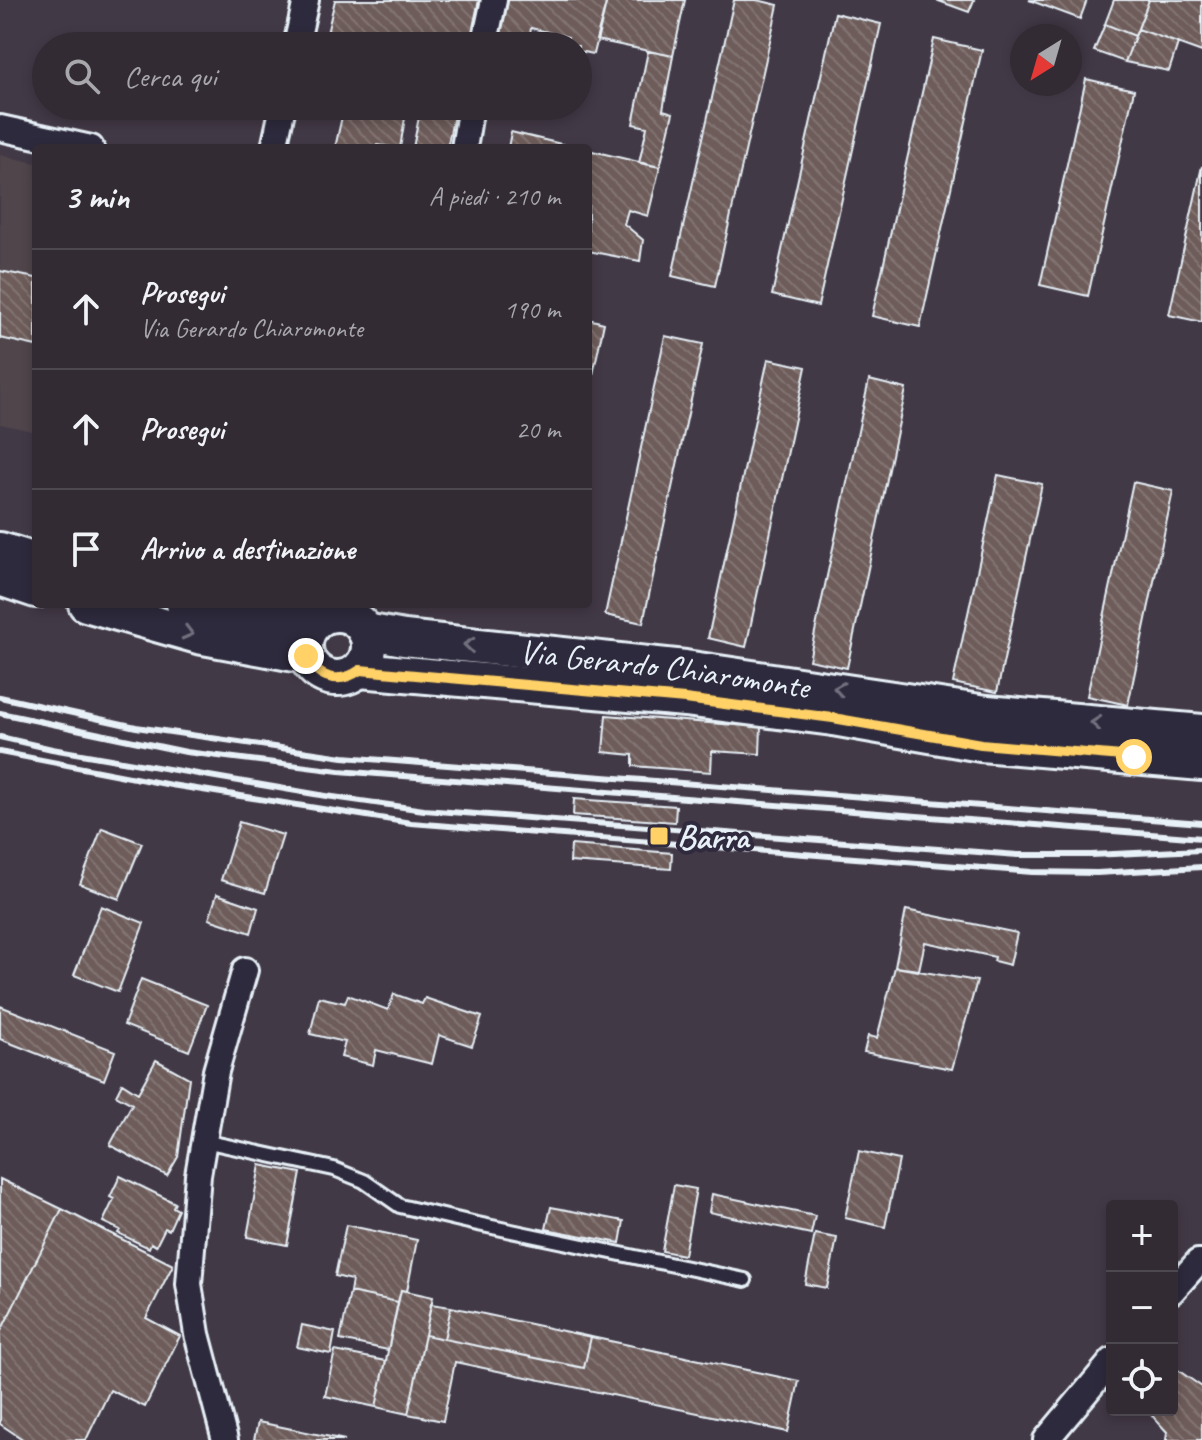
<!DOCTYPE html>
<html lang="it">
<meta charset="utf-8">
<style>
:root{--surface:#322b34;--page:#3d3740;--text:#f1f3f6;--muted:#a8a7ac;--line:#4d474f}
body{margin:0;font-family:Caveat,sans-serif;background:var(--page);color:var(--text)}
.controls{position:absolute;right:24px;bottom:24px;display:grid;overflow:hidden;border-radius:8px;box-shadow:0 4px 12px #0003}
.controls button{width:72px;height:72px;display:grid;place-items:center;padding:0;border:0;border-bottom:2px solid var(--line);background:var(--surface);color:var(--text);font:40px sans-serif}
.compass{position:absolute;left:1010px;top:24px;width:72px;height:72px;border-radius:50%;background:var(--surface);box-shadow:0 4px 12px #0003;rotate:217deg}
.stop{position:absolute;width:24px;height:24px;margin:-18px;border:6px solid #ffd166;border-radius:50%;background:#fff}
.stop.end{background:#ffd166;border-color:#fff;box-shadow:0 2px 8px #0008}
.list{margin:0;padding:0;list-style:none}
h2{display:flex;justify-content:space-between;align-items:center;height:104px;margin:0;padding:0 32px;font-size:34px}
h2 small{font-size:26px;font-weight:400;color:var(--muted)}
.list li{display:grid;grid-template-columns:52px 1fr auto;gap:24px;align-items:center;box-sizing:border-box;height:120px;padding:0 32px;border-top:2px solid var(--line)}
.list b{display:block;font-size:30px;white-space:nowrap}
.list p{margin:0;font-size:26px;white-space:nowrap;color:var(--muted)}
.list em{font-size:26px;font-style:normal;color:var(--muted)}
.icon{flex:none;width:44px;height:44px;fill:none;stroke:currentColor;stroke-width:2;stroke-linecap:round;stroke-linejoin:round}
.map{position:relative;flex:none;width:1202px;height:1440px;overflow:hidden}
.search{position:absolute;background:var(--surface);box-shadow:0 4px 12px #0003;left:32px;top:32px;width:560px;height:88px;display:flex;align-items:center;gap:20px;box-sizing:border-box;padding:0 28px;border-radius:44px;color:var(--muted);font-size:30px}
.panel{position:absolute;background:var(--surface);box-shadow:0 4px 12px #0003;left:32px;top:144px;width:560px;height:464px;border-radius:8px}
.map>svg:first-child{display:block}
</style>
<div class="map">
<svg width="1202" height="1440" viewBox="0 0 1202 1440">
<defs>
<pattern id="building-back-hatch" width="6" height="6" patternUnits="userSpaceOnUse" patternTransform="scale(2)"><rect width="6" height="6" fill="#6d5c5a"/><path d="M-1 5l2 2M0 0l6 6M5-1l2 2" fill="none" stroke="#827472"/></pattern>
</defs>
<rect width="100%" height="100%" fill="#423946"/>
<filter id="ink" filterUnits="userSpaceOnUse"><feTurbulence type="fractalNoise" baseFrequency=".0125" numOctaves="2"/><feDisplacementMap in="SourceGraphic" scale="16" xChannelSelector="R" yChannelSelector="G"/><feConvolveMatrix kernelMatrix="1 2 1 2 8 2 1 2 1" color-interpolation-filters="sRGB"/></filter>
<g filter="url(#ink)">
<path fill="#4f444c" d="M0 155 36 163V432L0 424Z"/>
<path fill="url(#building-back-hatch)" stroke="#e8f1f8" stroke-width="2" d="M335 0H479L469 46H324Z
M508 0H607L594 54 578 51V46H566L568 37 531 28 529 40 501 34Z
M607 0H685L673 56 596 40Z
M734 0H757L778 5 715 286 672 276Z
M936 0H974L969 12Z
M1029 0H1087L1080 19Z
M1114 0H1149L1135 36 1105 24Z
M1149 0H1202V52L1138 29Z
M835 13 881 24 818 306 772 295Z
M1105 24 1135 36 1125 62 1094 51Z
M1138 29 1178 43 1169 71 1125 62Z
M501 34 552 45V46H498Z
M934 39 982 50 920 327 872 316Z
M648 51 673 56 663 110 673 113 660 167 639 163 647 127 633 124Z
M1086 79 1134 90 1088 296 1040 285Z
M318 106H407L400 148 377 145 376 148H335L343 112Z
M421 106H456L447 148H413Z
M511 132 578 148H508Z
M588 150 660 167 648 216 628 210 624 224 643 240 640 261 588 251Z
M1202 166V322L1169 315Z
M0 271 36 278V346L0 338Z
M588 319 604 323 588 398Z
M665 336 703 344 643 623 605 615Z
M768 359 806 367 746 647 708 638Z
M869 380 906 389 847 668 809 660Z
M998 475 1042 484 997 692 953 683Z
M1133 482 1173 491 1128 705 1087 696Z
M606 715 761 727 760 754 712 751 711 772 633 766V755L603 752Z
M574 799 676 806 675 822 573 815Z
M239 822 283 835 265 893 221 880Z
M102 828 142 843 119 899 80 884Z
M571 845 672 853 671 869 570 862Z
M217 894 258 908 251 933 209 919Z
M101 906 144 923 118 992 74 975Z
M906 910 1017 933 1010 965 994 961 995 957 925 942 919 970 895 967Z
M895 967 977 981 952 1069 864 1052 868 1036 877 1038Z
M141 979 207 1005 189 1051 124 1025Z
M394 994 422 1004 425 998 482 1017 472 1046 439 1035 432 1064 376 1050 373 1065 341 1057 345 1042 310 1034 319 997 345 1003 348 995 388 1010Z
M0 1006 115 1051 104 1080 0 1039Z
M156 1060 189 1078 178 1157 167 1176 110 1145 132 1104 116 1095 122 1083 138 1093Z
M859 1151 899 1160 885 1227 845 1218Z
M260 1165 301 1173 287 1245 247 1237Z
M120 1176 175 1203 173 1207 178 1210 169 1230 165 1228 156 1246 151 1243 149 1248 118 1233 120 1230 103 1222 114 1199 110 1197Z
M0 1179 62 1209 0 1333Z
M674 1185 696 1189 684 1255 662 1251Z
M712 1194 815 1216 811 1234 709 1212Z
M551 1207 624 1221 620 1243 546 1229Z
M62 1209 173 1265 146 1318 180 1336 145 1407 110 1390 86 1440H24L0 1424V1333Z
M346 1225 417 1240 407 1291 401 1290 398 1302 350 1292 352 1280 335 1276Z
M815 1234 837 1238 827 1288 805 1284Z
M401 1290 433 1297 408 1414 376 1407Z
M350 1292 398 1302 388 1350 340 1340Z
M431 1304 451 1307 444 1339 425 1335Z
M451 1307 591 1337 584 1368 444 1339Z
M302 1325 335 1332 331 1354 297 1347Z
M425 1335 584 1368 591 1337 799 1381 788 1432 455 1362 443 1421 408 1414Z
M335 1351 386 1361 376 1407 325 1396Z
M1172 1366 1202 1387V1440H1166L1167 1432 1147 1410H1172Z
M258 1422 345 1440H254Z"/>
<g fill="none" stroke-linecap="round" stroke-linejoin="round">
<defs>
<path id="lane" d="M204 1141 334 1169 364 1181 400 1206 473 1223 745 1280"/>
<path id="street" d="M296 46 306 0
M484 46 494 0
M0 128 91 148
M274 148 283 106
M464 148 471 106
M349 616 354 604
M1172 1291 1198 1262H1202
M225 1440 197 1334 189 1284 198 1175 216 1071 245 970
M1046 1440 1112 1361"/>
<g id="secondary">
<path d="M0 550 36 561"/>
<path d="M0 578 36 590"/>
<path d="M86 604 198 636 306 656"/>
<path d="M184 604 251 619 314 623"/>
<circle cx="337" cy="646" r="32"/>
<path id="s1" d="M365 631 404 638 685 668 987 713 1202 732"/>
<path d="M360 670 685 699 833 718 981 744 1202 763"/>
</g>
</defs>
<use href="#lane" stroke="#e8f1f8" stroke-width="18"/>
<use href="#street" stroke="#e8f1f8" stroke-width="30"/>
<use href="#secondary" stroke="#e8f1f8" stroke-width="40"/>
<use href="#lane" stroke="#2f2a3d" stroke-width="12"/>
<use href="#street" stroke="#2f2a3d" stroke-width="24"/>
<use href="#secondary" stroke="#2f2a3d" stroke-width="34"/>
<path stroke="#e8f1f8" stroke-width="6" d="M0 697 136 727 343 757 1202 823
M0 713 186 752 339 771 1202 838
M0 737 52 749 326 796 424 810 1018 855H1091L1202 850
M0 752 171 785 411 823 1032 872 1097 873 1202 867"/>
</g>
<defs><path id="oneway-chevron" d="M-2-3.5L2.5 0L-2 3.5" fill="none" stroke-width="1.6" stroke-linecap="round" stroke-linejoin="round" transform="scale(2)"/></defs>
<g stroke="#70707e">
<use href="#oneway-chevron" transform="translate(188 633) rotate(15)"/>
<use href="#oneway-chevron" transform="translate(469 645) rotate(-174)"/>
<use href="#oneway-chevron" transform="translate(839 689) rotate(-171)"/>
<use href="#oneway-chevron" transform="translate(1096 723) rotate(-175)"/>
</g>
</g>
<g fill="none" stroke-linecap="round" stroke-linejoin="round" filter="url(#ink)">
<path stroke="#ffd166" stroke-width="10" d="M306 656C318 679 339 685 360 670L685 699 833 718 981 744 1134 757"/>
</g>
<rect fill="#ffd166" stroke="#2f2a3d" stroke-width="3" x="649" y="826" width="20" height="20" rx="4"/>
<g text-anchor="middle" stroke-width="8" stroke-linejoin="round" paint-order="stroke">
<g font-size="34" fill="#e8f1f8" stroke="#2f2a3d">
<text dy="12" stroke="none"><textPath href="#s1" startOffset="302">Via Gerardo Chiaromonte</textPath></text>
</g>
<g font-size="34" font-weight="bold" fill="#e8f1f8" stroke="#2f2a3d" text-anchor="start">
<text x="677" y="848">Barra</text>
</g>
</g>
</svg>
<div class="controls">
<button>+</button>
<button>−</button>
<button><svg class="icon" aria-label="locate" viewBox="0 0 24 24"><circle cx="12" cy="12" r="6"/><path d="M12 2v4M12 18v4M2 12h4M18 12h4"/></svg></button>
</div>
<svg class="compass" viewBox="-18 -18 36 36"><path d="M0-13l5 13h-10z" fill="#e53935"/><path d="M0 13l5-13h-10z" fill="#a8a7ac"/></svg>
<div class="stop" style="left:1134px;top:757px"></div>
<div class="stop end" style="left:306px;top:656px"></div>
<div class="search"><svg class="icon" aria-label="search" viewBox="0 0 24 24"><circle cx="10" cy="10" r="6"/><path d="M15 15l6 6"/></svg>Cerca qui</div>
<section class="panel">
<h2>3 min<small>A piedi · 210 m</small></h2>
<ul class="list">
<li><svg class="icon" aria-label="ahead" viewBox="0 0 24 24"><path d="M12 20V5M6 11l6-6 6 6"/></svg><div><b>Prosegui</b><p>Via Gerardo Chiaromonte</p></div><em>190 m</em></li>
<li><svg class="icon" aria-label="ahead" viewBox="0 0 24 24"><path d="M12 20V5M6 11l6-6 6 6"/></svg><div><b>Prosegui</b></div><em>20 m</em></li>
<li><svg class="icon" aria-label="arrive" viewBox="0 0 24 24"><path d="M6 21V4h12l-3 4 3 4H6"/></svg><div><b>Arrivo a destinazione</b></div></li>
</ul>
</section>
</div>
